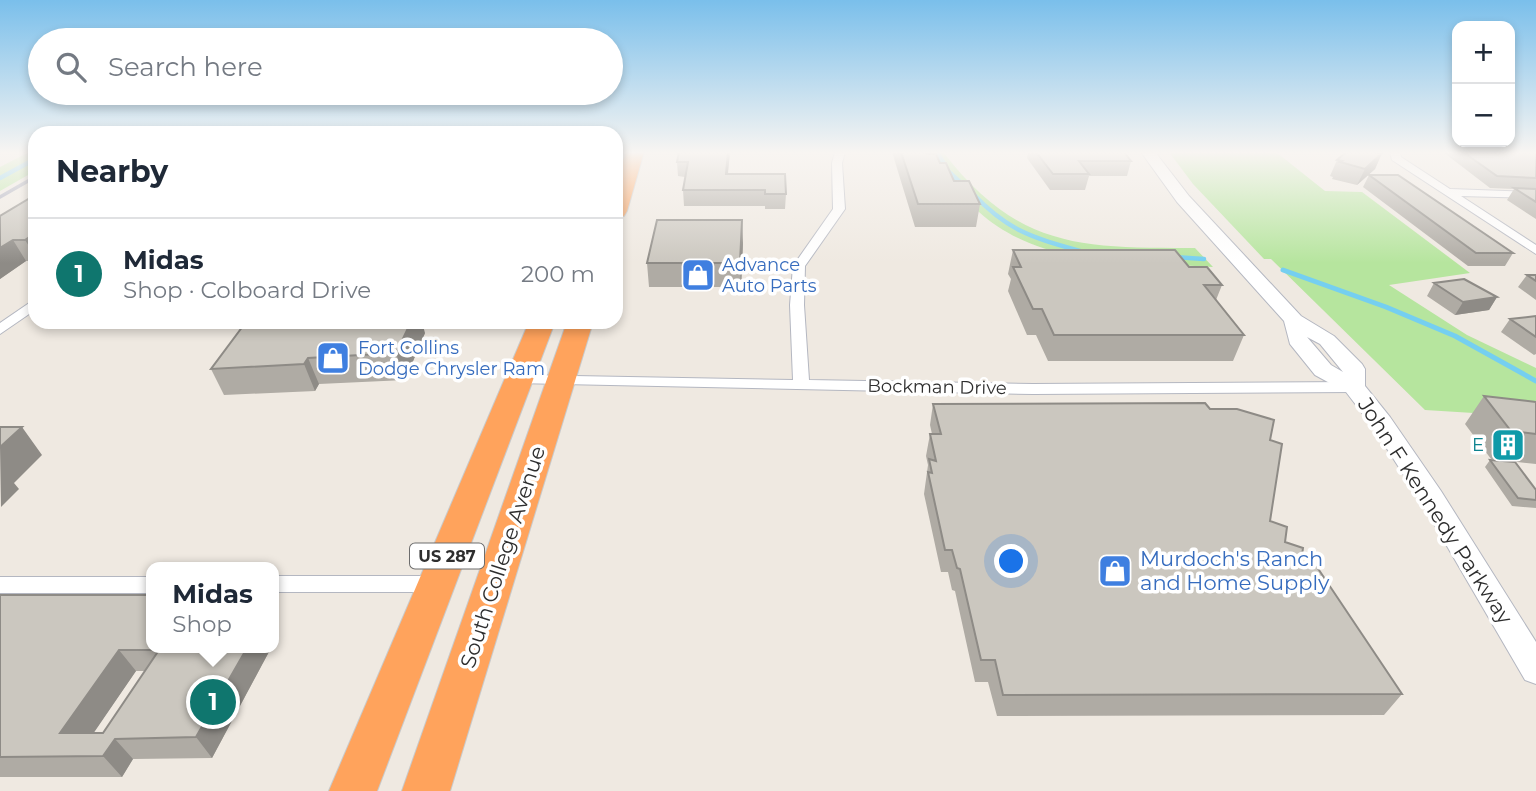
<!DOCTYPE html>
<meta charset="utf-8">
<style>
:root{--surface:#fff;--page:#f6f6f7;--text:#1f2937;--muted:#747a83;--line:#e0e1e3;--accent:#0f766e}
body{margin:0;font-family:Montserrat,sans-serif;background:var(--page);color:var(--text)}
.controls{position:absolute;right:21px;top:21px;display:grid;overflow:hidden;border-radius:14px;box-shadow:0 4px 10px #0003}
.controls button{width:63px;height:63px;display:grid;place-items:center;padding:0;border:0;border-bottom:2px solid var(--line);background:var(--surface);color:var(--text);font:35px sans-serif}
.you{position:absolute;left:1012px;top:562px;width:24px;height:24px;margin:-18px;border:5px solid #fff;border-radius:50%;background:#1a73e8;box-shadow:0 0 0 10px #1a73e833}
.badge{display:grid;place-items:center;width:46px;height:46px;border-radius:50%;background:var(--accent);color:#fff;font-size:23px;font-weight:700}
.pin{position:absolute;translate:-50% -50%;border:4px solid #fff;box-shadow:0 2px 7px #0006}
.popup{position:absolute;left:146px;top:562px;width:133px;height:91px;box-sizing:border-box;display:grid;place-content:center;border-radius:14px;background:var(--surface);filter:drop-shadow(0 2px 5px #0005);font-size:23px;white-space:nowrap;color:var(--muted)}
.popup b{font-size:26px;color:var(--text)}
.popup::after{content:'';position:absolute;left:50%;top:100%;margin-left:-14px;border:14px solid transparent;border-top-color:var(--surface)}
.list{margin:0;padding:0;list-style:none}
h2{display:flex;justify-content:space-between;align-items:center;height:91px;margin:0;padding:0 28px;font-size:30px}
h2 small{font-size:23px;font-weight:400;color:var(--muted)}
.list li{display:grid;grid-template-columns:46px 1fr auto;gap:21px;align-items:center;box-sizing:border-box;height:112px;padding:0 28px;border-top:2px solid var(--line)}
.list b{display:block;font-size:26px;white-space:nowrap}
.list p{margin:0;font-size:23px;white-space:nowrap;color:var(--muted)}
.list em{font-size:23px;font-style:normal;color:var(--muted)}
.icon{flex:none;width:38px;height:38px;fill:none;stroke:currentColor;stroke-width:2;stroke-linecap:round;stroke-linejoin:round}
.map{position:relative;flex:none;width:1536px;height:791px;overflow:hidden}
.search{position:absolute;background:var(--surface);box-shadow:0 4px 10px #0003;left:28px;top:28px;width:595px;height:77px;display:flex;align-items:center;gap:18px;box-sizing:border-box;padding:0 24px;border-radius:38px;color:var(--muted);font-size:26px}
.panel{position:absolute;background:var(--surface);box-shadow:0 4px 10px #0003;left:28px;top:126px;width:595px;height:203px;border-radius:21px}
.map>svg:first-child{display:block}
</style>
<div class="map">
<svg width="1536" height="791" viewBox="0 0 1536 791">
<rect width="100%" height="100%" fill="#efe9e1"/>
<path fill="#b6e59e" d="M29 152H35V171L0 191V167Z
M927 152H943C1018 249 1081 248 1195 248L1213 267C1134 262 1041 268 979 212 962 197 947 177 932 161Z
M1169 152H1276L1325 191 1362 192 1470 273 1389 285 1467 335 1536 368V417L1425 410 1271 259H1264L1193 184Z"/>
<g fill="none" stroke-linecap="round" stroke-linejoin="round">
<path stroke="#75cff0" stroke-width="4.5" d="M937 152 948 171 964 186
M0 178 35 159
M972 193C1008 231 1031 237 1080 251
M1174 257 1204 259"/>
<path stroke="#75cff0" stroke-width="5" d="M1283 270 1386 307 1455 336 1536 381"/>
<defs>
<path id="street" d="M835 152H845L842 163 845 209 805 266 804 305 809 380 1033 384 1354 382 1362 387 1354 392 1033 394 515 383 512 380 520 375 793 380 790 305 793 266 833 209 832 163Z
M1390 152H1400L1401 157 1450 189 1536 192V198L1461 196 1536 245V254L1392 160Z
M35 299V310L0 334V323Z
M274 576H436L443 578 446 584 443 590 436 592H274Z
M0 577H152V593H0Z"/>
<path id="secondary" d="M1141 152H1155L1189 196 1301 316 1334 336 1362 364 1365 369V386L1390 417 1441 491 1536 642V684L1525 680 1423 505 1373 427 1346 392 1315 375 1290 344 1284 321 1177 202ZM1307 337 1320 344 1343 372 1331 365Z"/>
<path id="highway" d="M626 152H644L627 211 624 216 616 217V180Z
M529 322H555L377 791H329Z
M567 322H593L450 791H402Z"/>
</defs>
<use href="#street" stroke="#b4b7c1" stroke-width="2"/>
<use href="#secondary" stroke="#b4b7c1" stroke-width="2"/>
<use href="#highway" stroke="#c9c9c9" stroke-width="2"/>
<use href="#street" fill="#fff" fill-rule="evenodd"/>
<use href="#secondary" fill="#fff" fill-rule="evenodd"/>
<use href="#highway" fill="#ffa35c" fill-rule="evenodd"/>
<path stroke="#a3a6b8" stroke-width="3.5" d="M0 197 35 177"/>
</g>
<path fill="#afaba4" fill-rule="evenodd" d="M679 152H730L728 174 786 194 785 209H765V206H684L683 190 685 177 678 176 677 162Z
M892 152H926L927 154 954 181 980 204 976 227H915Z
M1028 152H1124L1131 161 1127 176H1089L1085 190H1050L1027 158Z
M1443 152H1536V219L1507 200 1514 189 1490 188Z
M1382 153 1375 169 1357 185 1332 179 1333 177 1330 176 1337 160Z
M1369 175 1513 253 1505 266H1468L1363 187Z
M35 195V261H26L0 279V216Z
M743 243 741 287H649L647 263Z
M1013 250 1189 267 1222 285 1216 300 1244 335 1233 361H1048L1036 335H1027L1008 291 1011 279 1008 274Z
M1527 275H1536V300L1518 287Z
M1434 283 1497 297 1489 310 1455 315 1427 296Z
M1536 316V354L1534 355 1501 332 1510 319Z
M425 333 405 380 319 384 315 391 224 395 211 369Z
M1484 396 1536 402V464L1491 459 1465 424Z
M933 404 1210 409 1270 440V521L1402 694 1384 715 997 716 988 682H975L955 591 952 590 948 572H941L924 494 928 465 926 456 930 434H932L930 425Z
M1490 460 1536 490V508L1512 506 1485 467Z
M0 595 152 648H271L212 758 133 759 122 777H0ZM136 671H145L103 733H93Z"/>
<path fill="#8e8b86" d="M728 152H730L726 189V174Z
M1382 153 1375 169 1357 185 1365 169Z
M742 220 743 243 741 287 740 263Z
M35 233V255L25 240Z
M13 240 26 261 0 279V248Z
M1497 297 1489 310 1455 315 1463 302Z
M411 322H422L425 333 405 380 396 353Z
M308 358 319 384 315 391 304 364Z
M22 427 42 455 14 483 19 489 1 507 0 447Z
M247 648H271L212 758 196 737Z
M119 650 136 671 80 753 60 733Z
M115 739 133 759 122 777 103 756Z"/>
<path fill="#cbc7bf" stroke="#8e8b86" stroke-width="2" fill-rule="evenodd" d="M679 152H728L726 174H785L786 194H765V190H683L688 162H677Z
M901 152H926L927 154H936L940 163H946L954 181H969L980 204H918Z
M1036 152H1124L1131 161H1079L1089 174H1053Z
M1346 152H1377L1382 153 1365 169 1340 162 1342 161 1337 160Z
M1463 152H1536V178L1497 176Z
M1369 175H1398L1513 253H1476Z
M1514 188 1536 189V202Z
M35 195V233L25 240H13L0 248V216Z
M657 220H742L740 263H647Z
M1013 250H1175L1189 267H1207L1222 285H1204L1244 335H1054L1042 309H1033L1013 267H1021Z
M1527 275H1536V281Z
M1464 279 1497 297 1463 302 1434 283Z
M1536 316V337L1510 319Z
M246 322H411L396 353 308 358 304 364 211 369Z
M1484 396 1536 402V434L1511 431Z
M1205 403 1210 409H1237L1274 420 1270 440 1282 444 1270 521 1287 527 1285 542 1303 548 1301 562 1317 567 1402 694 1003 695 995 660H981L960 569 957 568 952 550H945L928 472 932 473 929 459 936 461 930 434H941L933 404Z
M0 427H22L0 447Z
M1490 460 1515 462 1536 490V500L1518 498Z
M0 595H152V648H247L196 737 115 739 103 756 0 757ZM119 650H159L103 733H60Z"/>
<linearGradient id="sky" x2="0" y2="1"><stop stop-color="#7abfeb"/><stop offset="0.58" stop-color="#f8f5f2"/><stop offset="1" stop-color="#f8f5f2" stop-opacity="0"/></linearGradient>
<rect width="1536" height="263" fill="url(#sky)"/>
<defs>
<symbol id="shop-square" viewBox="-11 -11 22 22"><rect x="-9" y="-9" width="18" height="18" rx="4" fill="#3f7fe0" stroke="#fff"/><path d="M-5-2.5h2.3a2.7 3.5 0 0 1 5.4 0H5L5.5 6h-11ZM-1.5-2.5h3a1.5 2.3 0 0 0-3 0Z" fill="#fff"/></symbol>
<symbol id="building-square" viewBox="-11 -11 22 22"><rect x="-9" y="-9" width="18" height="18" rx="4" fill="#0f9aa8" stroke="#fff"/><path d="M-4-6H4V6H1V3H-1V6H-4ZM-2.5-4.3h1.7v1.8h-1.7ZM.8-4.3h1.7v1.8H.8ZM-2.5-1h1.7V.8h-1.7ZM.8-1h1.7V.8H.8Z" fill="#fff"/></symbol>
</defs>
<g fill-rule="evenodd">
<use href="#shop-square" x="679" y="256" width="38" height="38"/>
<use href="#shop-square" x="314" y="339" width="38" height="38"/>
<use href="#building-square" x="1489" y="426" width="38" height="38"/>
<use href="#shop-square" x="1096" y="552" width="38" height="38"/>
</g>
<g text-anchor="middle" stroke-width="7" stroke-linejoin="round" paint-order="stroke">
<rect fill="#fff" stroke="#6d6d6d" stroke-width="2" x="410" y="543.5" width="74" height="25" rx="5"/>
<g font-size="16" font-weight="bold" fill="#2e2e2e">
<text x="447" y="562">US 287</text>
</g>
<g font-size="18" fill="#366cbe" stroke="#fff" text-anchor="start">
<text x="722" y="271">Advance<tspan x="722" dy="21">Auto Parts</tspan></text>
<text x="358" y="354">Fort Collins<tspan x="358" dy="21">Dodge Chrysler Ram</tspan></text>
</g>
<g font-size="18" fill="#2e2e2e" stroke="#fff">
<text transform="translate(937 387) rotate(1)" y="6">Bockman Drive</text>
</g>
<g font-size="18" fill="#0d838f" stroke="#fff" text-anchor="end">
<text x="1484" y="451">E</text>
</g>
<g font-size="21" fill="#2e2e2e" stroke="#fff">
<text transform="translate(1435 511) rotate(57)" y="7">John F Kennedy Parkway</text>
<text transform="translate(503 557) rotate(-72)" y="7">South College Avenue</text>
</g>
<g font-size="21" fill="#366cbe" stroke="#fff" text-anchor="start">
<text x="1140" y="566">Murdoch's Ranch<tspan x="1140" dy="24">and Home Supply</tspan></text>
</g>
</g>
</svg>
<div class="controls">
<button>+</button>
<button>−</button>
</div>
<div class="you"></div>
<div class="pin badge" style="left:213px;top:702px">1</div>
<div class="popup"><b>Midas</b>Shop</div>
<div class="search"><svg class="icon" aria-label="search" viewBox="0 0 24 24"><circle cx="10" cy="10" r="6"/><path d="M15 15l6 6"/></svg>Search here</div>
<section class="panel">
<h2>Nearby<small></small></h2>
<ul class="list">
<li><span class="badge">1</span><div><b>Midas</b><p>Shop · Colboard Drive</p></div><em>200 m</em></li>
</ul>
</section>
</div>
